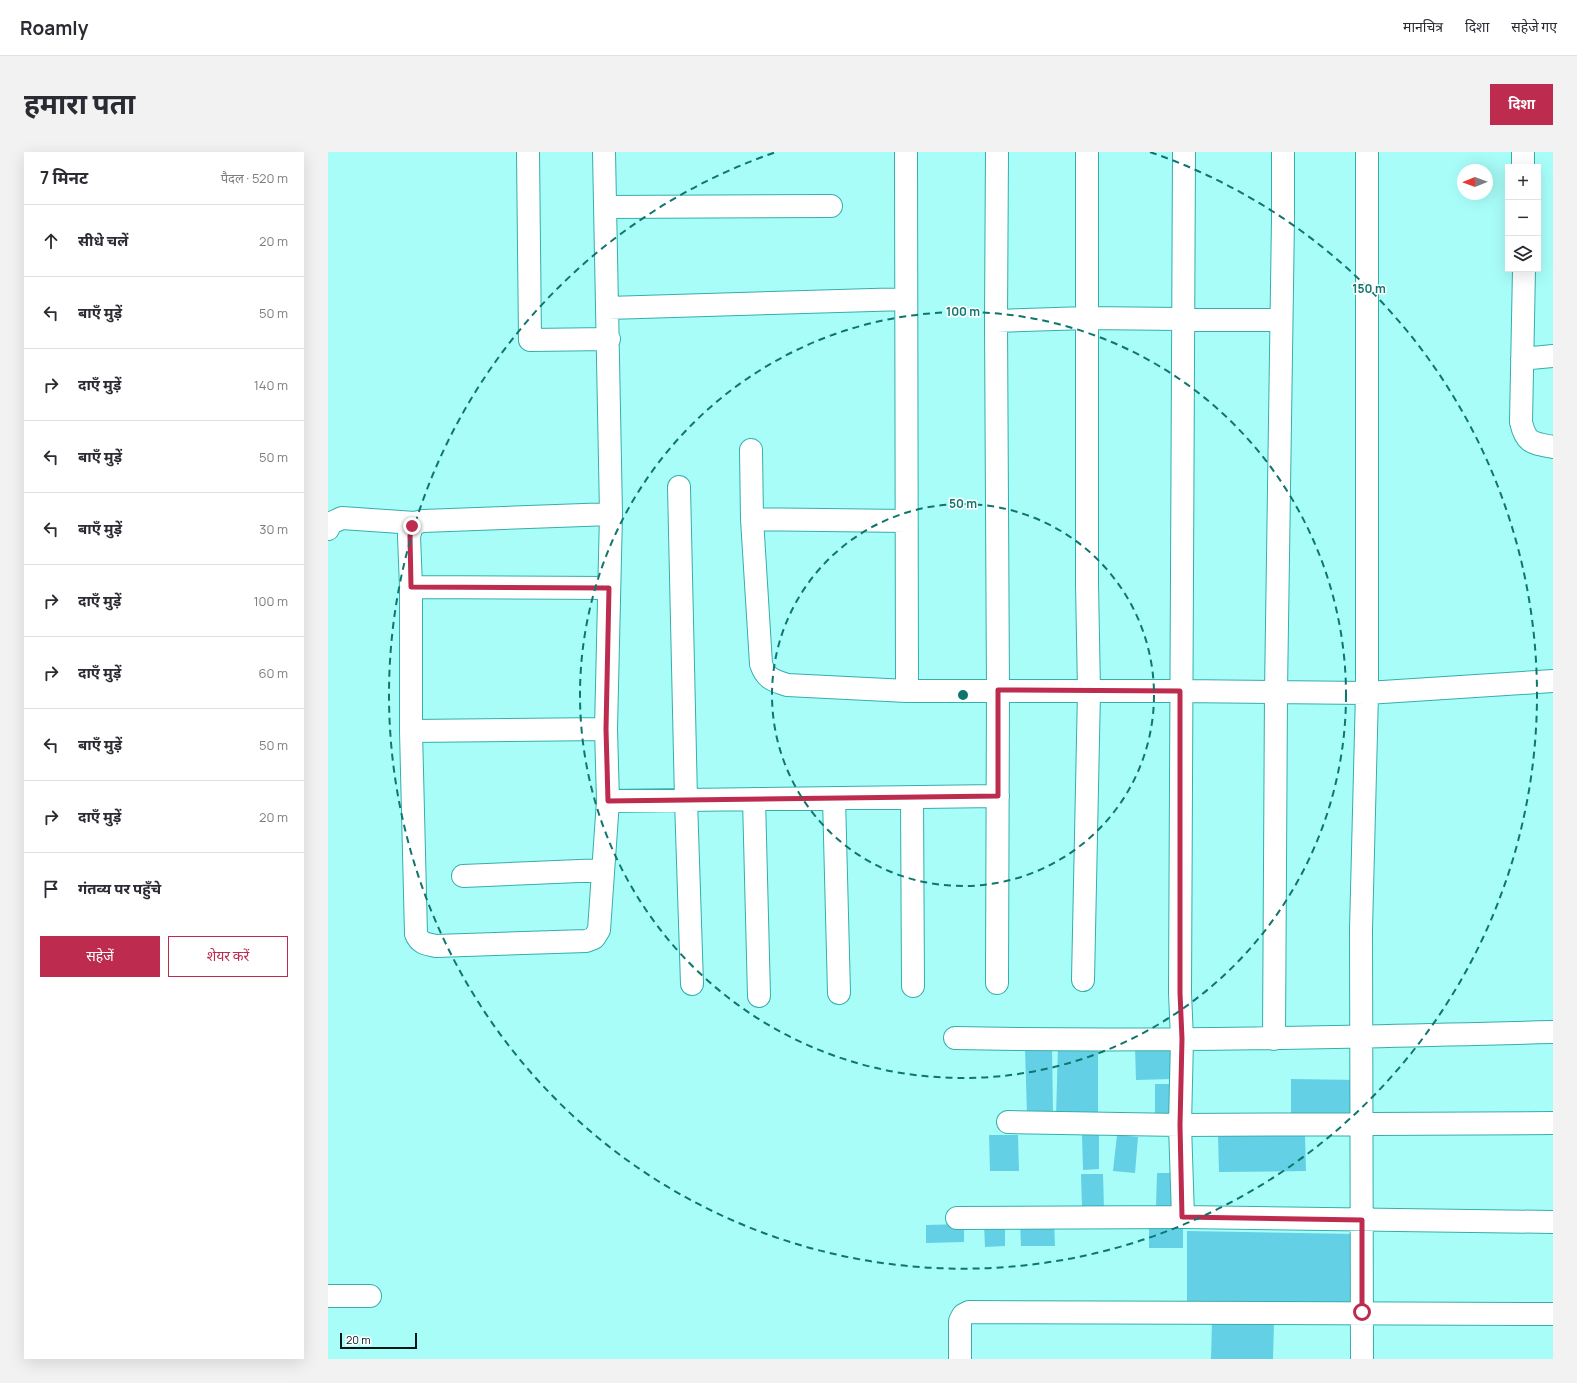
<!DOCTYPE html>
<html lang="hi">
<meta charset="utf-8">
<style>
:root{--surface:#fff;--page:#f2f2f3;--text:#2b2b33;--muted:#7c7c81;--line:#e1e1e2;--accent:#bd2c4f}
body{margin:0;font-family:Manrope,"Noto Sans Devanagari",sans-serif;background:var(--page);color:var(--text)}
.controls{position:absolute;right:12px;top:12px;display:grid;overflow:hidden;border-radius:0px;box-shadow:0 4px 16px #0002}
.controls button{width:36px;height:36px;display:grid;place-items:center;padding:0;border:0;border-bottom:1px solid var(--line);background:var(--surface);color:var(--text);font:20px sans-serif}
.compass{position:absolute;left:1129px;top:12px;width:36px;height:36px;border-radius:50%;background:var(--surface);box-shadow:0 4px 16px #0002;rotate:269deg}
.scale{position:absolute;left:12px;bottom:10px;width:77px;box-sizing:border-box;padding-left:4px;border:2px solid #011818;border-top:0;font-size:11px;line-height:14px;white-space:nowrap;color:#011818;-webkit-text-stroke:3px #fff;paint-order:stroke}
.stop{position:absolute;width:12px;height:12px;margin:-9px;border:3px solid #bd2c4f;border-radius:50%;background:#fff}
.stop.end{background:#bd2c4f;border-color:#fff;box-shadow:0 1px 4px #0008}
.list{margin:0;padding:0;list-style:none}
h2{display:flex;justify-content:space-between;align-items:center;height:52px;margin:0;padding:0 16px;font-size:17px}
h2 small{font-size:13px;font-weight:400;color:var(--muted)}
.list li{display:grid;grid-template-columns:26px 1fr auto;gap:12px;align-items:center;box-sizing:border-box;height:72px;padding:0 16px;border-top:1px solid var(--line)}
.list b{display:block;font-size:15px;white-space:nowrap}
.list em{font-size:13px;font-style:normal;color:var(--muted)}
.actions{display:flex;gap:8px;padding:12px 16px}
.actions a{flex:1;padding:9px 0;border:1px solid var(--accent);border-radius:0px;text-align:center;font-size:14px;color:var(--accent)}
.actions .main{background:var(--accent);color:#fff}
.icon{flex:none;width:22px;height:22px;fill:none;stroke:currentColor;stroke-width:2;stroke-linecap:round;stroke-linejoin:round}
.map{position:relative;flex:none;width:1225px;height:1207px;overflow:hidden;border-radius:0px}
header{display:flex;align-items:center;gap:24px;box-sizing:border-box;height:56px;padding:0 20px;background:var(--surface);border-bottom:1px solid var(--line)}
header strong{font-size:19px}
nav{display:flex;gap:22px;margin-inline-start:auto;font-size:14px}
.intro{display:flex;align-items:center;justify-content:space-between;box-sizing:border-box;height:96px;padding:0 24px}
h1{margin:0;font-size:28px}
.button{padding:10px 18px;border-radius:0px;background:var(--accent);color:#fff;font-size:14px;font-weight:700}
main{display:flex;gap:24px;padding:0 24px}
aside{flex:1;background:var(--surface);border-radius:0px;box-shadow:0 4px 16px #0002}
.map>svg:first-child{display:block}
</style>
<header>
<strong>Roamly</strong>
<nav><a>मानचित्र</a><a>दिशा</a><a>सहेजे गए</a></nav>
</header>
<div class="intro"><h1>हमारा पता</h1><a class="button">दिशा</a></div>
<main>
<aside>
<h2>7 मिनट<small>पैदल · 520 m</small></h2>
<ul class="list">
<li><svg class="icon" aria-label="ahead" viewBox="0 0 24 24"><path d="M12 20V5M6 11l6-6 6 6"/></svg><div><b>सीधे चलें</b></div><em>20 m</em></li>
<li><svg class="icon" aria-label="left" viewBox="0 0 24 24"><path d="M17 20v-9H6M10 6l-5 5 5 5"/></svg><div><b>बाएँ मुड़ें</b></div><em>50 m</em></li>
<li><svg class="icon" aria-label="right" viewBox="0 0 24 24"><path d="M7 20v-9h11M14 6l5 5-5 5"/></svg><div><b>दाएँ मुड़ें</b></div><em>140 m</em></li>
<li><svg class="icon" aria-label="left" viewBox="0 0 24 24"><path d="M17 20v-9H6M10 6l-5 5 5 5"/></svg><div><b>बाएँ मुड़ें</b></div><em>50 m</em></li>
<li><svg class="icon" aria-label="left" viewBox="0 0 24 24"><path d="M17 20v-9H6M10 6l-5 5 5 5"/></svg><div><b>बाएँ मुड़ें</b></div><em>30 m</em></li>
<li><svg class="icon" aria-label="right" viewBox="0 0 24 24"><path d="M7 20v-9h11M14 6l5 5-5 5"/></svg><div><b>दाएँ मुड़ें</b></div><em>100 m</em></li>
<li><svg class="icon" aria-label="right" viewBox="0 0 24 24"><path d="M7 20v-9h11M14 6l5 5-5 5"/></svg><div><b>दाएँ मुड़ें</b></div><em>60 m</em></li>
<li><svg class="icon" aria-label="left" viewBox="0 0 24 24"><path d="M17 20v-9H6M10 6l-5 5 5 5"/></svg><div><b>बाएँ मुड़ें</b></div><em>50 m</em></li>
<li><svg class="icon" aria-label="right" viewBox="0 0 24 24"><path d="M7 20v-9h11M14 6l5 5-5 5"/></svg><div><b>दाएँ मुड़ें</b></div><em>20 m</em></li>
<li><svg class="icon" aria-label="arrive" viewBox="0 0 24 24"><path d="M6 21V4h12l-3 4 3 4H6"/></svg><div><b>गंतव्य पर पहुँचे</b></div></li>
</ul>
<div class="actions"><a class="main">सहेजें</a><a>शेयर करें</a></div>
</aside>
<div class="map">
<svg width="1225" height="1207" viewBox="0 0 1225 1207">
<rect width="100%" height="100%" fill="#a8fdf9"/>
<path fill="#64d0e5" d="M730 894H770V964L728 965Z
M843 894 844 927 808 928 807 895Z
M697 896H724L725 962 699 963Z
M963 927 1030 928V963L963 962Z
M827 932H845L846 967H827Z
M754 982H771V1017L755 1018Z
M661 983H690L691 1019H662Z
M789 983 810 985 807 1021 785 1019Z
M890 984H977L978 1019 891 1020Z
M829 1021H846L845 1056 828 1055Z
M753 1022H775L776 1056H754Z
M677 1070V1094L657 1095 656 1071Z
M692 1070H726L727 1094H693Z
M636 1072V1090L598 1091V1073Z
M855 1076V1096H821V1077Z
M859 1079 1027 1082 1026 1152 859 1149Z
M884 1169 946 1170 945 1207H883Z"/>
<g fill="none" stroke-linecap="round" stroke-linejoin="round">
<defs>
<path id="minor" d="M200 0 202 188 281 187
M276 0 283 362 278 577 280 649 670 644
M578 0 579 539
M1195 0V15
M278 55 503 54
M1196 117 1193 270C1198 292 1205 291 1225 295
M280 156 578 147
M668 169 759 166 953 168
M1194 207 1225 204
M423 298 424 367 433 512C438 527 445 528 459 533L579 539H853L1039 541 1225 529
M351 335 358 648 364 832
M424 367 578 369
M0 377 3 371 14 366 87 371
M83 435 281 436
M278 577 83 579V435L81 384 84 374 87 371 95 369 283 362
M83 579 88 782C92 792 99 792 108 794L258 789 266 786 271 778 280 649
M506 646 511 841
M584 646 585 834
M426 647 431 844
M135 724 275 718
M755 828 761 539 759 432V0
M669 831 670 538 668 169 669 0
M627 886C826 890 1026 885 1225 880
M946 887 948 540 955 67V0
M680 970 852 973 1225 971
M855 1065 852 973 854 887 852 841 856 0
M629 1066 855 1065 1225 1070
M0 1144H42
M632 1207V1169L635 1163 641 1160 1225 1162
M1034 1207 1033 778 1039 541V0"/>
</defs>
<use href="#minor" stroke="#36aeab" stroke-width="24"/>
<use href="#minor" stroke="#fff" stroke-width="22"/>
</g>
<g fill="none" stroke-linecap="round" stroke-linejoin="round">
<path stroke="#bd2c4f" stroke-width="5" d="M84 374 82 384 83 435 281 436 278 577 280 649 670 644V538L852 539V841L854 887 852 973 854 1065 1034 1068V1160"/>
</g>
<g fill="none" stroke="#0f766e" stroke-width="2" stroke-dasharray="7 5">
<circle cx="635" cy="543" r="191"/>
<circle cx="635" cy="543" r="383"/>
<path d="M822 0A574 574 0 1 1 448 0"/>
</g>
<circle cx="635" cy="543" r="6" fill="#0f766e" stroke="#fff" stroke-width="2"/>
<g font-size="12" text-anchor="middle" font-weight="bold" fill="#0f766e" stroke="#fff" stroke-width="3" stroke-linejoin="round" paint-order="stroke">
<text x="1041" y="141">150 m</text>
<text x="635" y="164">100 m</text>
<text x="635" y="356">50 m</text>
</g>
</svg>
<div class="controls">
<button>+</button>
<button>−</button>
<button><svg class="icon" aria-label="layers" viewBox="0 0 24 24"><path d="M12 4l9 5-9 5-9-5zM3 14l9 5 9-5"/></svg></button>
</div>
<svg class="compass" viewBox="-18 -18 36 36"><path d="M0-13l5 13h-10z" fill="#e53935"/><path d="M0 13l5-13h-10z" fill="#7c7c81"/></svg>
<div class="scale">20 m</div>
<div class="stop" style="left:1034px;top:1160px"></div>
<div class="stop end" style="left:84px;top:374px"></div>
</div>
</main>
